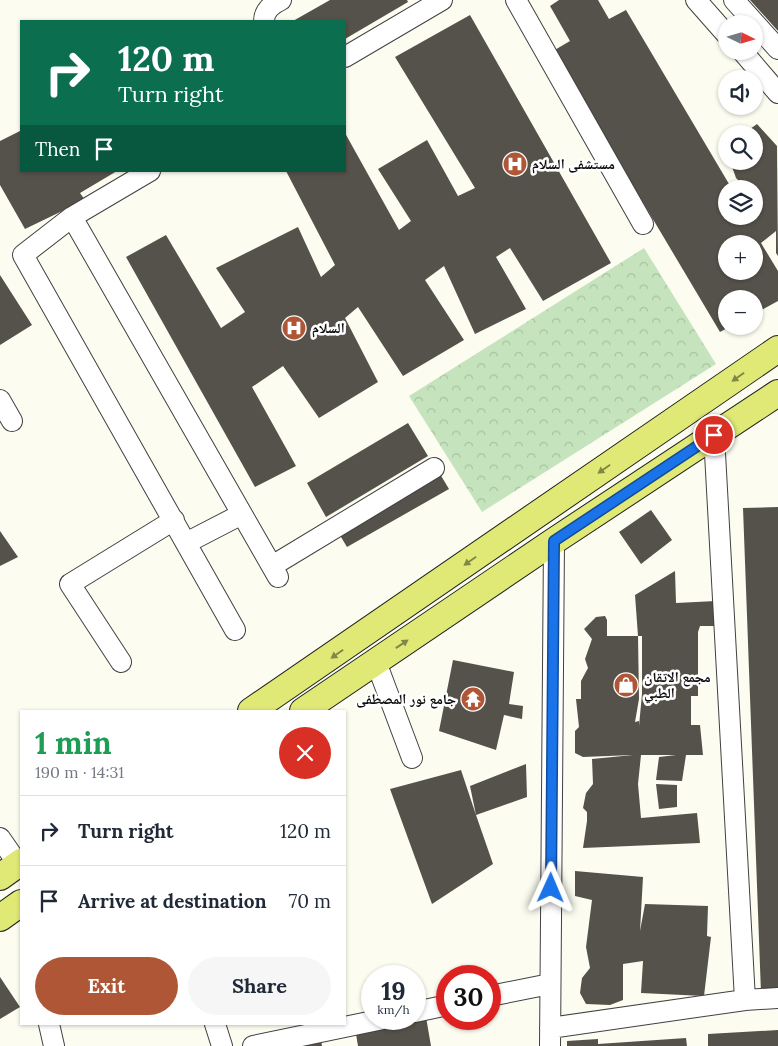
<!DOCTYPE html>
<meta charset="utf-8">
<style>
:root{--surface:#fff;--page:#f6f6f7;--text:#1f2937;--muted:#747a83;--line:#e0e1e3;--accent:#ae5636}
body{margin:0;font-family:Lora,"Noto Naskh Arabic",serif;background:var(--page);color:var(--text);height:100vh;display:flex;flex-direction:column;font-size:19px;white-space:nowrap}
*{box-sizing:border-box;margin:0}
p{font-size:16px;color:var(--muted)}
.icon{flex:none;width:28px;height:28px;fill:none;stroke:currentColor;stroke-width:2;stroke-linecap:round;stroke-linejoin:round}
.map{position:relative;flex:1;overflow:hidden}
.drawer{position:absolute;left:20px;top:710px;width:326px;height:315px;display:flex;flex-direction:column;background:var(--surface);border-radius:0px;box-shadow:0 1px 4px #0004}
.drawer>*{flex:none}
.banner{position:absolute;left:20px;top:20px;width:326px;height:152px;border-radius:0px;box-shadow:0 1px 4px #0004;background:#0b6e4f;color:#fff;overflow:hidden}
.needle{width:32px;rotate:95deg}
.buttons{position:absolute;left:718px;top:15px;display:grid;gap:10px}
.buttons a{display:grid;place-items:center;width:45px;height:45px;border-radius:50%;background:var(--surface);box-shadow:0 1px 4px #0004;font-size:25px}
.speed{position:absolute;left:361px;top:965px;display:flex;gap:10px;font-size:25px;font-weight:700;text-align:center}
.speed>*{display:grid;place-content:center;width:65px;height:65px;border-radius:50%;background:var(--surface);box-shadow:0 1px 4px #0004;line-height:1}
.speed small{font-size:12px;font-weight:400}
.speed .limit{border:8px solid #d22;background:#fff;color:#111}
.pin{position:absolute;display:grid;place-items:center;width:42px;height:42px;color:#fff;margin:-21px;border:2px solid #fff;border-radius:50%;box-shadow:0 1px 5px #0007}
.me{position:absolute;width:55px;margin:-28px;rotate:1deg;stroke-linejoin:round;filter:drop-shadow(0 0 4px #0008)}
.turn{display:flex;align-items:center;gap:18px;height:105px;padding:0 15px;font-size:22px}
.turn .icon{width:65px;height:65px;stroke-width:2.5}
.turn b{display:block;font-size:35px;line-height:42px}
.then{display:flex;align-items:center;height:48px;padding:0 15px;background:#0003;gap:10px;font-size:19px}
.round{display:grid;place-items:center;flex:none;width:52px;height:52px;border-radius:26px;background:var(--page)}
.overview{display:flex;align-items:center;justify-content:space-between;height:85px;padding:0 15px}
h1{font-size:30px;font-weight:700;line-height:38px;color:#1e9e55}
.action{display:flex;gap:10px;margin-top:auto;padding:10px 15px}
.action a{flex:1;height:58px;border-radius:30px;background:var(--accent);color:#fff;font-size:20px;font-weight:700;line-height:58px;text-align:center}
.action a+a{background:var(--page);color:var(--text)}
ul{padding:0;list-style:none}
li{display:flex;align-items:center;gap:15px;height:70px;padding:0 15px;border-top:1px solid var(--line)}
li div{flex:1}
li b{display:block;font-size:19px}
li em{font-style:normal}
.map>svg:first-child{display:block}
.park{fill:url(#park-crowns)}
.building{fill:#55524b;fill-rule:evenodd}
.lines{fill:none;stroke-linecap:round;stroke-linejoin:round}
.minor-casing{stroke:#414141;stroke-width:22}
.major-casing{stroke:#1f1f1f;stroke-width:28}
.minor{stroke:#fff;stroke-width:20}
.major{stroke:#e0e975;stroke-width:26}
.oneway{fill:#828647}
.route-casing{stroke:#114b97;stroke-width:12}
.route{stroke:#1a73e8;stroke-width:9}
.labels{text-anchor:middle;stroke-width:5;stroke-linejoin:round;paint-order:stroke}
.poi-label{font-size:14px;font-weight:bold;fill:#0e0e0e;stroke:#fff;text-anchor:start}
</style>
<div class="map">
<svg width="778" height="1046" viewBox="0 0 778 1046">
<defs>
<pattern id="park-crowns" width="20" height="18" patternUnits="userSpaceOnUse" patternTransform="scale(1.25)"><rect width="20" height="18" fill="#c5e4bd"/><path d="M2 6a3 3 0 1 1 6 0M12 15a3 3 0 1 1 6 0" fill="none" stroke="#a8c2a1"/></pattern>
</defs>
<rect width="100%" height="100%" fill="#fcfdf0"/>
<path class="park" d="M 644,248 L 716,364 L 482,512 L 409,396 Z"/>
<path class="building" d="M 330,0 L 407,0 L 408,2 L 345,39 L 345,21 L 293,21 Z
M 559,0 L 598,0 L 609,19 L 626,10 L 732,189 L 726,189 L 726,216 L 754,216 L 754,198 L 756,197 L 754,195 L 754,189 L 747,189 L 736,178 L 730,161 L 754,161 L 754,134 L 743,134 L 757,124 L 777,146 L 778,256 L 776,253 L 776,231 L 761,243 L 778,271 L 778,301 L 754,314 L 754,299 L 726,299 L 726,326 L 731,326 L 720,332 L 553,51 L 570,41 L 550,6 ZM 726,244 L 754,244 L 754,271 L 726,271 Z
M 750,0 L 778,0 L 778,31 Z
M 470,15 L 611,263 L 543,301 L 510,248 L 496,257 L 526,309 L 475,334 L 444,266 L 425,280 L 464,340 L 403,376 L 358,307 L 345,318 L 378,382 L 319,418 L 283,366 L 252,387 L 296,466 L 255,487 L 126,257 L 166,235 L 221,328 L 245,312 L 216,268 L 298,227 L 321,277 L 335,265 L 286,171 L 345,171 L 345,133 L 399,230 L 411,221 L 378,169 L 427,140 L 458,196 L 475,188 L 395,57 Z
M 20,131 L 21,171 L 117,171 L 80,193 L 85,200 L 25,229 L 0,185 L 0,141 Z
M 0,275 L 32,325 L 0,345 Z
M 408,423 L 428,456 L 326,517 L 307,483 Z
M 440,474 L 449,489 L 347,547 L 338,532 Z
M 778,507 L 778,993 L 761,993 L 743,508 Z
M 651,510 L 672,540 L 641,564 L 619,532 Z
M 0,531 L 18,557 L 0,566 Z
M 675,571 L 676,603 L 716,601 L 715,626 L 700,626 L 698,632 L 698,696 L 691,696 L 691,725 L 700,725 L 703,755 L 686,755 L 682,781 L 656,780 L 659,757 L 676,755 L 641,755 L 638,784 L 641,818 L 697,813 L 700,843 L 583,848 L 587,821 L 587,812 L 583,808 L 586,793 L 593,784 L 592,759 L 633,755 L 583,757 L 575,753 L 575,731 L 579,727 L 576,699 L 581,699 L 581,681 L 588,668 L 585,659 L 592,639 L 584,629 L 596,617 L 605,616 L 607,620 L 607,636 L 638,636 L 639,699 L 635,722 L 639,721 L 639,726 L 642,694 L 642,636 L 638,636 L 635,595 Z
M 453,660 L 514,672 L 509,704 L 523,706 L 522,719 L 504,715 L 496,750 L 439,731 Z
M 526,764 L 527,797 L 476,815 L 493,864 L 432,904 L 390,789 L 461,770 L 476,815 L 470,786 Z
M 656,784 L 677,785 L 677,807 L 659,809 Z
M 575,871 L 643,877 L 640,931 L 645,904 L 708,906 L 707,936 L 711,937 L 704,996 L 641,993 L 643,961 L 623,964 L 623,1000 L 610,1005 L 586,1004 L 580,993 L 582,978 L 590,968 L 586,947 L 592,900 L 575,896 Z
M 0,977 L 20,1007 L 0,1019 Z
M 426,1017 L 431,1046 L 358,1046 L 356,1034 L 390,1028 Z
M 778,1030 L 778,1046 L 708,1046 L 708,1034 Z
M 686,1038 L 687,1046 L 567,1046 L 567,1041 L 598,1039 L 598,1044 Z
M 321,1040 L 322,1046 L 292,1046 Z"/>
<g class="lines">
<defs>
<path id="minor" d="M 516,0 L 643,224
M 696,0 L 726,34
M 734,0 L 778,49
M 264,21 C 264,11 272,4 281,0
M 742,51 L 778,93
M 345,57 L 442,0
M 150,171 L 72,217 L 278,577
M 72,217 L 23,255 L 235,630
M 0,400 L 12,421
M 714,435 L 745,1000
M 186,543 L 242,514
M 272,566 L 434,468
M 121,662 L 70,584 L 174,520
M 376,662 L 412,758
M 0,838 L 18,864
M 490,996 L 550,984
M 415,1012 L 448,1005
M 49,1024 L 54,1046
M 215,1024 L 222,1046
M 550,1028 L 745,1000 L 778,998
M 253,1046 L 383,1019
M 550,1046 L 554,541"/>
<path id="major" d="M 251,711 L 778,349
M 303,711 L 554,541 L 778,393
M 0,877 L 21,862
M 0,918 L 21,903"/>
</defs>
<use href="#minor" class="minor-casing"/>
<use href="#major" class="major-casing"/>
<use href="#minor" class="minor"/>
<use href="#major" class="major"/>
</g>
<defs><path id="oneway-solid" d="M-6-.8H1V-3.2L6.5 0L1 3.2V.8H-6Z" transform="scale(1.25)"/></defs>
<g class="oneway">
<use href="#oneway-solid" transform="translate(738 377) rotate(145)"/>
<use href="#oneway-solid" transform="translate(604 469) rotate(145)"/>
<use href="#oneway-solid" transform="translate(470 561) rotate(145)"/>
<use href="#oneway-solid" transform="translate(402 644) rotate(-34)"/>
<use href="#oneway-solid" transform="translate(337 654) rotate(145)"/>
</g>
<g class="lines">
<defs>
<path id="route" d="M 551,888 L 554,541 L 714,435"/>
</defs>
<use href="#route" class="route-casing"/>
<use href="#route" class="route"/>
</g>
<defs>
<symbol id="hospital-disc" viewBox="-11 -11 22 22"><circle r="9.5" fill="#ae5636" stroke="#fff"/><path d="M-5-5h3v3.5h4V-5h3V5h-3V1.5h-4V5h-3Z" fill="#fff"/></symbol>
<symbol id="shop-disc" viewBox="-11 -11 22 22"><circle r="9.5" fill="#ae5636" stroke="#fff"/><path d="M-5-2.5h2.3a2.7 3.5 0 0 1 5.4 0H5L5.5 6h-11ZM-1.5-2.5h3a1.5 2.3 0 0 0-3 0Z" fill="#fff"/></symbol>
<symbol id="temple-disc" viewBox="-11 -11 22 22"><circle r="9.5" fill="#ae5636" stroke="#fff"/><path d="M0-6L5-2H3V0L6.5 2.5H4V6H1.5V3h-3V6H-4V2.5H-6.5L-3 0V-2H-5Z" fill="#fff"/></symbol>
</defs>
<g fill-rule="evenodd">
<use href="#hospital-disc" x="501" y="150" width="28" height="28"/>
<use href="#hospital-disc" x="280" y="314" width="28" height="28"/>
<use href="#shop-disc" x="612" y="671" width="28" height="28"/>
<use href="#temple-disc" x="459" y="685" width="28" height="28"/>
</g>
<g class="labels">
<g class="poi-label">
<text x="532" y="169">مستشفى السلام</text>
<text x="312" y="333">السلام</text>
<text x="644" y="682">مجمع الاتقان<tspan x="644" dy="16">الطبي</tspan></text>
<text x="456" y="704" text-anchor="end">جامع نور المصطفى</text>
</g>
</g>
</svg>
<div class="buttons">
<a><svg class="needle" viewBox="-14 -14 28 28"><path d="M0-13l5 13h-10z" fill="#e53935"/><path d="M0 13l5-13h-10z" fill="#747a83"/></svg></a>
<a><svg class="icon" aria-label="sound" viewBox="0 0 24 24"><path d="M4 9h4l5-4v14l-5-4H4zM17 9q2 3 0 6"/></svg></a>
<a><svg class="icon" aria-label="search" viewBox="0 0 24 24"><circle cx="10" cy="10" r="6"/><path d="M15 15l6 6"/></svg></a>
<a><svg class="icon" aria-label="layers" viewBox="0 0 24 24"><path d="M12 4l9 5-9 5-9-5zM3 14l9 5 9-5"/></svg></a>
<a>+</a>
<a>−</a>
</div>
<div class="speed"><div>19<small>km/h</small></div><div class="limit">30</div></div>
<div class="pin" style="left:714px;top:435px;background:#d93025"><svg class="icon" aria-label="arrive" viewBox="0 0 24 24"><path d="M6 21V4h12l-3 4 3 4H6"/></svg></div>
<svg class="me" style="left:551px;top:888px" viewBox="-20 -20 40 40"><path d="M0-17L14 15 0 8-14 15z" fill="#1a73e8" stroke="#fff" stroke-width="4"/></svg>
<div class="banner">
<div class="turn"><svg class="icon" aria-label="right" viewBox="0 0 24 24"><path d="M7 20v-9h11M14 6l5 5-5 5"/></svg><div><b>120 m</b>Turn right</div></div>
<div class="then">Then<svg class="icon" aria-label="arrive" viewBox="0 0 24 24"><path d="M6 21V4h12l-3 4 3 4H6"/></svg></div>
</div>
<section class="drawer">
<div class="overview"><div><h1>1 min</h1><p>190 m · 14:31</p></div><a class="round" style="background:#d93025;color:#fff"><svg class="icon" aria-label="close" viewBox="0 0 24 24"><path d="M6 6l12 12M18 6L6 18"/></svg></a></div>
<ul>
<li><svg class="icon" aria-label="right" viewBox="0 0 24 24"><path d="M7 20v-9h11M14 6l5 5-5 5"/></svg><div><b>Turn right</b></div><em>120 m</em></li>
<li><svg class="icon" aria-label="arrive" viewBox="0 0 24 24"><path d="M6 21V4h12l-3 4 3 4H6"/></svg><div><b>Arrive at destination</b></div><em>70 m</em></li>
</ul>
<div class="action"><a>Exit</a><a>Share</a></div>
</section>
</div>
